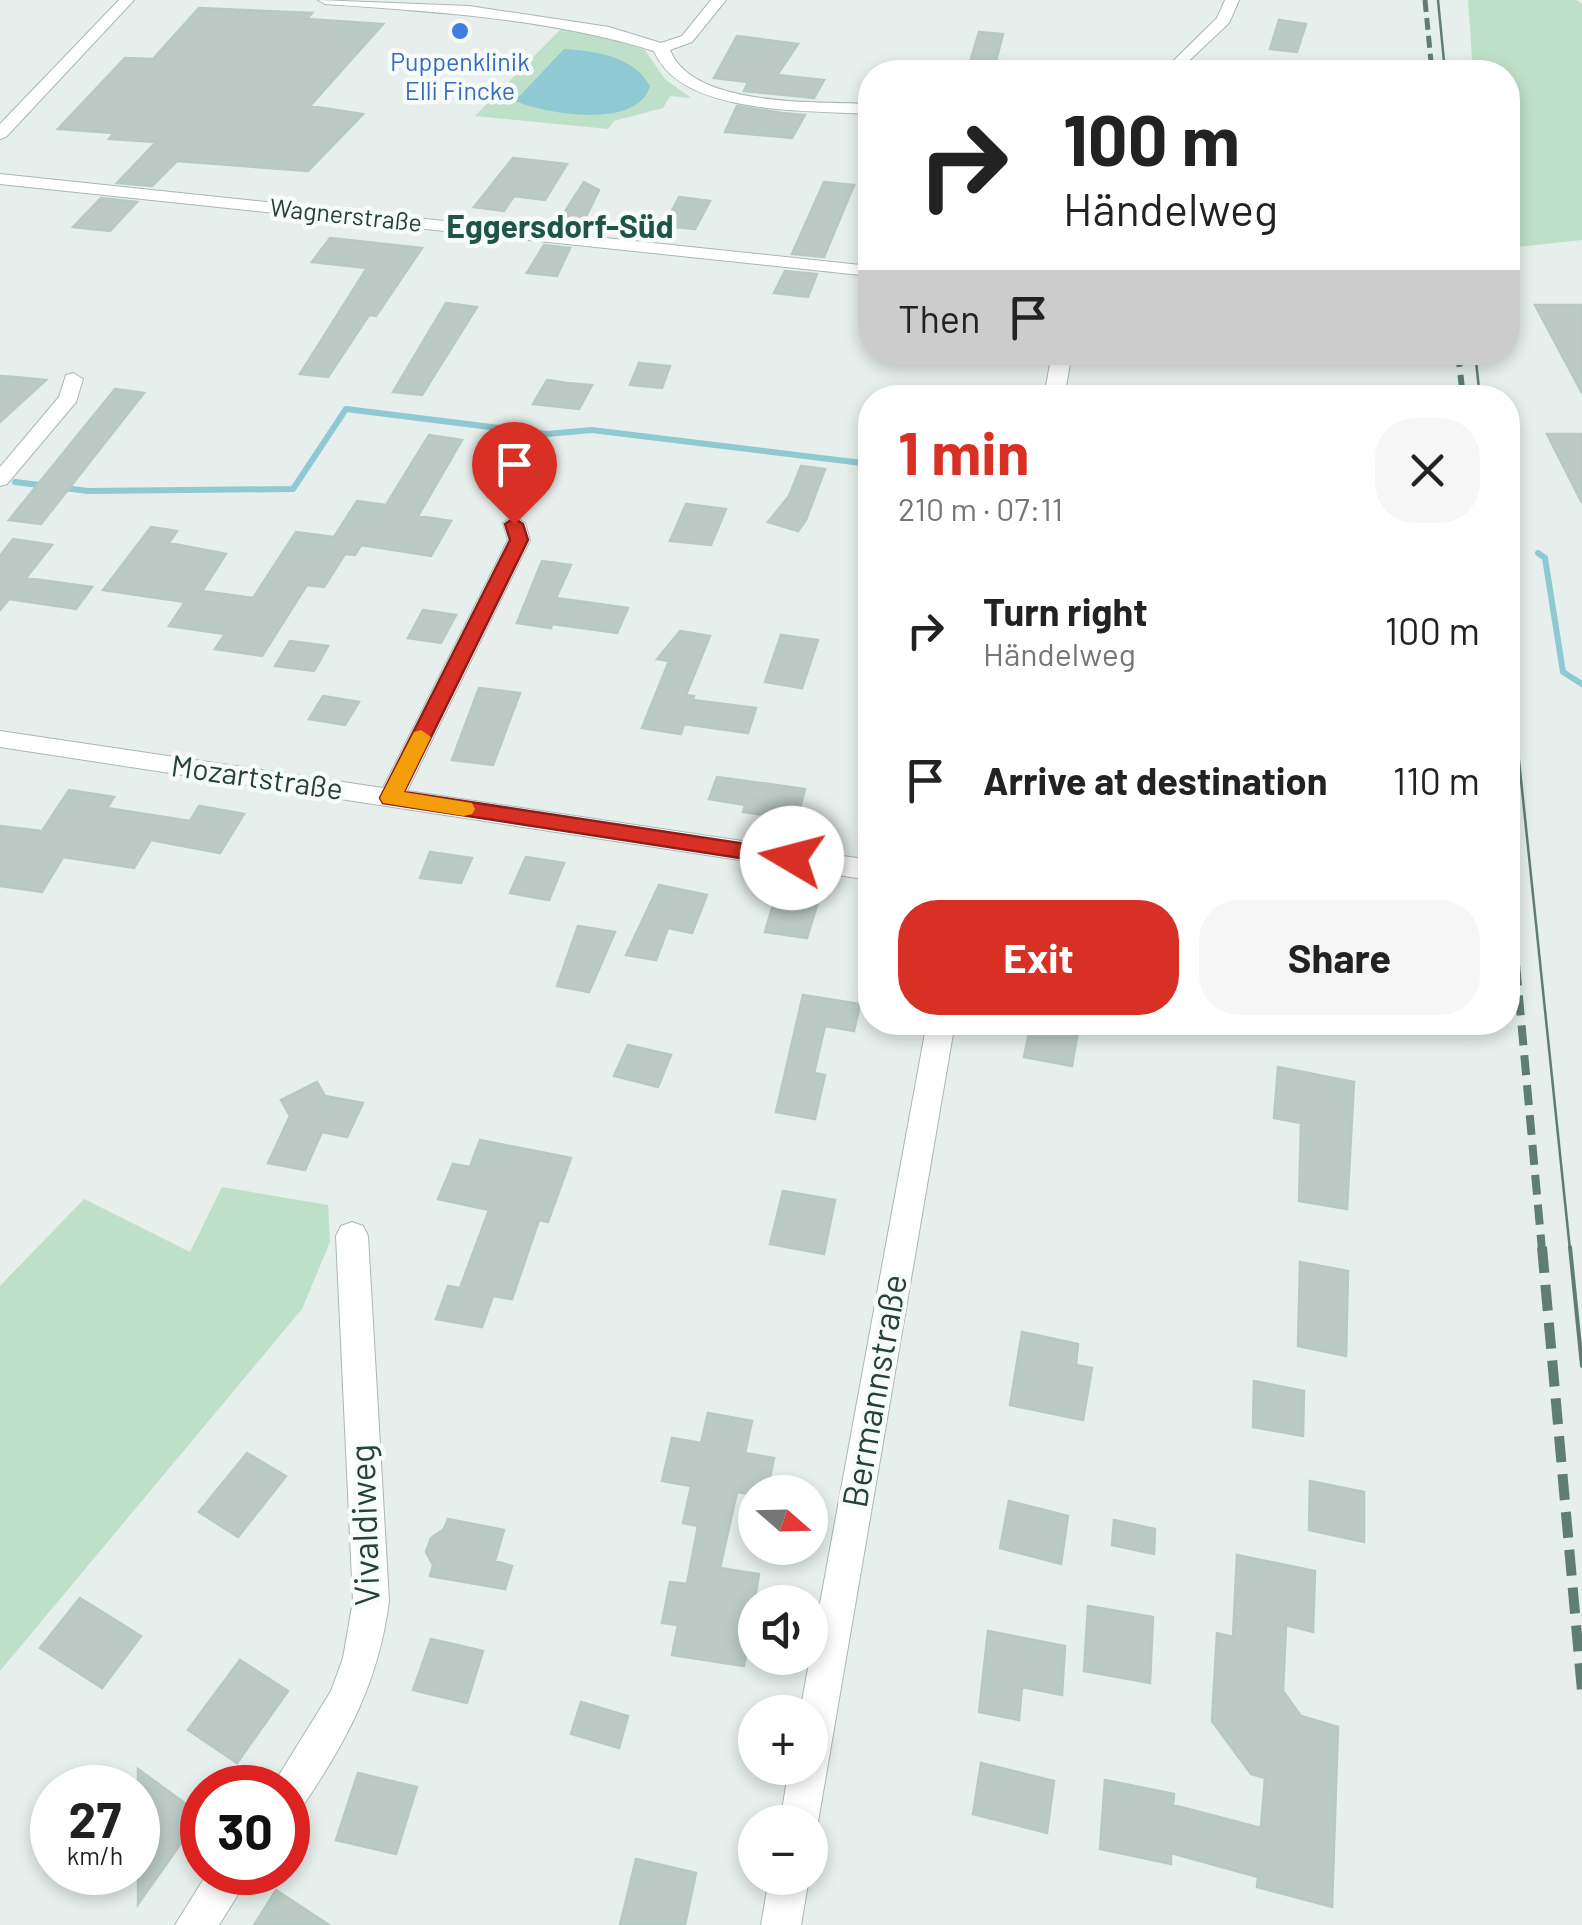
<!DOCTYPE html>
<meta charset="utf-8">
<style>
:root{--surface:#fff;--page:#f6f6f6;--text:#222;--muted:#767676;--accent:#d93025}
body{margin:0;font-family:Barlow,sans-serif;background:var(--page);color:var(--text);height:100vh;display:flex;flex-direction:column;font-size:38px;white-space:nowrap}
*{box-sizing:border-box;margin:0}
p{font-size:32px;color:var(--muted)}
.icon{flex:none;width:55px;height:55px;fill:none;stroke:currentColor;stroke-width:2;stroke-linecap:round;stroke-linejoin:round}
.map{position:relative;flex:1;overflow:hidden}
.sheet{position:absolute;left:858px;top:385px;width:662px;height:650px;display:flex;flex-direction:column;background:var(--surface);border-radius:40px;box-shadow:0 5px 15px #0003}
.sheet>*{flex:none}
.top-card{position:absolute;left:858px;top:60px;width:662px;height:305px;border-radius:40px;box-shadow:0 5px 15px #0003;background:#fff;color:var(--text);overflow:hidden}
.needle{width:65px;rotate:110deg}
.controls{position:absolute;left:738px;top:1475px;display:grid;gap:20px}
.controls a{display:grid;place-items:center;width:90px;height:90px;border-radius:50%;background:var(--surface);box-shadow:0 5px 15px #0003;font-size:50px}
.speed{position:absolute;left:30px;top:1765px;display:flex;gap:20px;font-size:50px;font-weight:700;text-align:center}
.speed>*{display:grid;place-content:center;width:130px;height:130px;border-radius:50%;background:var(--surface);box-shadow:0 5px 15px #0003;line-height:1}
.speed small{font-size:25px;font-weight:400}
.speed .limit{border:15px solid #d22;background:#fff;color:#111}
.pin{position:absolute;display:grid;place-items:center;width:85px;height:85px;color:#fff;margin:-102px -42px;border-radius:50% 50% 50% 0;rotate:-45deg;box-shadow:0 0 10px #0007}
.pin .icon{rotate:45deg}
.me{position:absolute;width:110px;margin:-55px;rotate:278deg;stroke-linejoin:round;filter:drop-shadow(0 0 8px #0008)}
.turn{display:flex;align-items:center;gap:35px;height:210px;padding:0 40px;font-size:45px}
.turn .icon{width:130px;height:130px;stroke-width:2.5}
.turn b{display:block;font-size:70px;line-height:85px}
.then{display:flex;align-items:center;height:95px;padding:0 40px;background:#0003;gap:20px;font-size:38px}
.round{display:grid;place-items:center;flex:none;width:105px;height:105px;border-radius:40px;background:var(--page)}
.headline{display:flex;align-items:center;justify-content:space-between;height:170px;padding:0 40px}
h1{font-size:60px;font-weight:700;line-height:75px;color:var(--accent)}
.primary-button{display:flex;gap:20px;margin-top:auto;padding:20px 40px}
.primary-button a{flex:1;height:115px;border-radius:40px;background:var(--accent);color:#fff;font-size:40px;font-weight:700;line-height:115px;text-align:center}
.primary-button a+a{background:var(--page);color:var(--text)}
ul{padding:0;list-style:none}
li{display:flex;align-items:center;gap:30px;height:150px;padding:0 40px}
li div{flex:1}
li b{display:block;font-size:38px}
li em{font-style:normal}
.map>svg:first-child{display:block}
.green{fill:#bfe0c8}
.water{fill:#8ec9d4}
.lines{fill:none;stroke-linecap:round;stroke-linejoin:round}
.stream{stroke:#8ec9d4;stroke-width:6}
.building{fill:#bbcac4;stroke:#b8c9c2;stroke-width:2.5}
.minor-casing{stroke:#a8b8b2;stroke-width:2}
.minor{fill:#fff;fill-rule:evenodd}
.tram-far1{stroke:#5f7d75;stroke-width:2.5}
.tram{stroke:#5f7d75;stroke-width:4}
.rail-far3{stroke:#5f7d75;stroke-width:5;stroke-dasharray:12 6;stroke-linecap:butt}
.rail-far2{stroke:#5f7d75;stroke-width:6;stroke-dasharray:15 8;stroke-linecap:butt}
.rail-far1{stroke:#5f7d75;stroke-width:8;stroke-dasharray:20 10;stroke-linecap:butt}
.rail{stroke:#5f7d75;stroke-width:10;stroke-dasharray:26 12;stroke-linecap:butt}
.route{fill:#d93025;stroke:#8d1f18;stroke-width:2.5}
.slow{fill:#f59e0b}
.shop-dot{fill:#3f7fe0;stroke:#f7fbf9;stroke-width:4}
.labels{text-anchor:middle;stroke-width:9;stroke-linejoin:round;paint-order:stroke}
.far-shop-label{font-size:25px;fill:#366cbe;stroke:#f7fbf9}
.far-street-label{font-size:25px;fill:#24423a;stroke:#f7fbf9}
.street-label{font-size:30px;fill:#24423a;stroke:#f7fbf9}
.far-district-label{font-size:32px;font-weight:bold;fill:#1f5548;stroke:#f7fbf9}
.near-street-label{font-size:35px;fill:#24423a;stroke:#f7fbf9}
</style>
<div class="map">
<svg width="1582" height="1925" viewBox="0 0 1582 1925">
<rect width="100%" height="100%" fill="#e6efeb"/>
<path class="green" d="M 1468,0 L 1576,0 L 1582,4 L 1582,240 L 1508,248 L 1508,72 L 1473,72 Z
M 561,29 L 605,36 L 645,50 L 665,79 L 691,98 L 670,96 L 663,108 L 614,121 L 608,129 L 475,116 Z
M 222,1187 L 328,1205 L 330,1242 L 302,1309 L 0,1671 L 0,1286 L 84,1199 L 190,1252 Z"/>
<path class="water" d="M 564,49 C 596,51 633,56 650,86 C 638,130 546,114 515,101 Z"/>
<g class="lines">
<path class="stream" d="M 15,482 L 88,491 L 293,489 L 346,409 L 547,434 L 592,430 L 870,464
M 1538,553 L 1545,558 L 1563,672 L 1582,684"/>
</g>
<path class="building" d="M 199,8 L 312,13 L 307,19 L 383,24 L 310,106 L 363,114 L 308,171 L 177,161 L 152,186 L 117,183 L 156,142 L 109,139 L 114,133 L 58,129 L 125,58 L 153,59 Z
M 1279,20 L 1306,24 L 1297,52 L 1270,49 Z
M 979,32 L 1003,34 L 995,65 L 970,62 Z
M 737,36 L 798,44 L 777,75 L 824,80 L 814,98 L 744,91 L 748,82 L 714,78 Z
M 737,106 L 782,113 L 805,115 L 792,138 L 725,132 Z
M 513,158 L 567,164 L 545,200 L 514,196 L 504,211 L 474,207 Z
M 584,182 L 599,190 L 579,231 L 554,229 Z
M 824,182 L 854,185 L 824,257 L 792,254 Z
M 679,197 L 710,201 L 695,229 L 664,226 Z
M 101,198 L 137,202 L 110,231 L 73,227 Z
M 330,238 L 422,248 L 376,316 L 369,315 L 328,377 L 300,374 L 367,268 L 312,262 Z
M 544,245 L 570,248 L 557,276 L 527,273 Z
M 785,271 L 817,274 L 808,297 L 774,293 Z
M 446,303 L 477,307 L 422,395 L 393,392 Z
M 1535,305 L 1582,305 L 1582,393 Z
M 639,363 L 670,366 L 662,388 L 630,385 Z
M 0,376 L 15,377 L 46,380 L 0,422 Z
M 547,380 L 567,383 L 592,385 L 579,409 L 533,404 Z
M 115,389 L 144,393 L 41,524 L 9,520 Z
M 1547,434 L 1582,434 L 1582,503 Z
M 429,435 L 462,440 L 418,516 L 451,521 L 431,556 L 361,545 L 355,555 L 345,554 L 324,587 L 307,585 L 262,656 L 215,649 L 225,634 L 169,626 L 185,602 L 103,590 L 151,527 L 177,531 L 169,543 L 226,554 L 202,591 L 253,598 L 296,532 L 334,537 L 357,501 L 386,505 Z
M 801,466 L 825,469 L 806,520 L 798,531 L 768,522 L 789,496 Z
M 504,469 L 541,474 L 526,502 L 488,497 Z
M 686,504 L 726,509 L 711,545 L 670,541 Z
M 13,539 L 52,545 L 26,578 L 92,587 L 76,609 L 9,599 L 0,610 L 0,556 Z
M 542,561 L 571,565 L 556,598 L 628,608 L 617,633 L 552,624 L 551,628 L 517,623 Z
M 423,610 L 456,615 L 441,643 L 408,638 Z
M 680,631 L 710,636 L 686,695 L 694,696 L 693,700 L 756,708 L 748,733 L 684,724 L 681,734 L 642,728 L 669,661 L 657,659 Z
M 781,635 L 818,640 L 802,688 L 765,682 Z
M 290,641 L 328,646 L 314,671 L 275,666 Z
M 479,688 L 520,693 L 493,765 L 452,760 Z
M 323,696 L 359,702 L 345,725 L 309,719 Z
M 717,777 L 805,789 L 797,820 L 743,812 L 745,805 L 709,799 Z
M 69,790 L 114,797 L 107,808 L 190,821 L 199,806 L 244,814 L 220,853 L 151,840 L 134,868 L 63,857 L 42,892 L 0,886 L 0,826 L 42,831 Z
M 430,852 L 472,858 L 461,883 L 420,878 Z
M 526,857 L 564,863 L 549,900 L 510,893 Z
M 659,885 L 707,895 L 692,933 L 668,928 L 656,960 L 626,955 Z
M 775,898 L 817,905 L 807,938 L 765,932 Z
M 578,926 L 615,932 L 589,992 L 557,986 Z
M 803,995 L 860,1004 L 854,1031 L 825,1026 L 814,1073 L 825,1075 L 815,1119 L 776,1112 Z
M 1031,1022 L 1079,1025 L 1072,1066 L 1024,1057 Z
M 628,1045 L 671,1055 L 658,1087 L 614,1076 Z
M 1278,1067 L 1354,1082 L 1347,1209 L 1299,1201 L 1301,1123 L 1274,1118 Z
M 317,1082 L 325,1096 L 363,1103 L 347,1137 L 322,1132 L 305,1170 L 268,1163 L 290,1116 L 281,1100 Z
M 480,1140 L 571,1158 L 548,1222 L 539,1220 L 512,1299 L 493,1296 L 482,1327 L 436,1319 L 448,1286 L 460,1288 L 489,1210 L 438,1199 L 453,1164 L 470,1167 Z
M 783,1191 L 835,1200 L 824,1254 L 770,1244 Z
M 1300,1262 L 1348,1271 L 1346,1356 L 1298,1346 Z
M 1022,1332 L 1078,1344 L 1076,1365 L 1092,1368 L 1083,1420 L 1010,1405 Z
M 1254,1381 L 1304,1391 L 1303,1436 L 1253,1427 Z
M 708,1413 L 752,1421 L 745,1453 L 774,1458 L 767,1492 L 755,1495 L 737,1492 L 720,1568 L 759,1574 L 744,1666 L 672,1655 L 678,1625 L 662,1623 L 670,1582 L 687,1584 L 698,1526 L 683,1523 L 691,1486 L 662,1481 L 672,1438 L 701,1443 Z
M 247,1453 L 286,1476 L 238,1537 L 199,1512 Z
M 1310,1481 L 1364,1492 L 1364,1542 L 1309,1530 Z
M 1009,1501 L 1068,1516 L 1061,1564 L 1000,1548 Z
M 448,1519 L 504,1530 L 495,1561 L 512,1566 L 505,1589 L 430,1576 L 433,1565 L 426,1552 L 431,1538 L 444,1529 Z
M 1114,1520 L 1155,1529 L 1154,1554 L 1112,1545 Z
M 1237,1555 L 1315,1571 L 1313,1632 L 1286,1625 L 1283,1691 L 1301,1716 L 1338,1727 L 1332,1907 L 1257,1887 L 1258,1877 L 1171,1853 L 1171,1864 L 1100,1849 L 1105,1780 L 1174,1794 L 1173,1805 L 1261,1828 L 1265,1778 L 1251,1774 L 1212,1721 L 1217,1633 L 1233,1637 Z
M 80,1598 L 141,1636 L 102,1688 L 40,1648 Z
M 1088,1606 L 1153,1617 L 1150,1683 L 1084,1671 Z
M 988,1631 L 1065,1646 L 1062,1695 L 1022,1687 L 1019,1720 L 979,1712 Z
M 431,1639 L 483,1651 L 467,1703 L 413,1690 Z
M 240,1660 L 288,1691 L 237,1763 L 188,1730 Z
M 581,1702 L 628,1716 L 619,1748 L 571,1734 Z
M 981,1763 L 1054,1781 L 1047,1833 L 973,1814 Z
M 138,1769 L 201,1815 L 138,1904 Z
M 358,1773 L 417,1787 L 396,1854 L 336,1840 Z
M 636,1859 L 696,1873 L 685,1925 L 620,1925 Z
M 276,1890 L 329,1925 L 254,1925 Z"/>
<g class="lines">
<defs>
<path id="minor" d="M 119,0 L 134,0 L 6,137 L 0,139 L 0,124 Z
M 318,0 L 469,6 L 609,27 L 661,43 L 682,36 L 711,0 L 726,0 L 692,42 L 670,50 C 693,108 816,101 870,104 L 870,114 C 810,110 680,116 654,51 C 547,18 436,12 325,4 Z
M 1225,0 L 1239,0 L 1229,23 L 1177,72 L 1162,72 L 1217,18 Z
M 0,174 L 870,266 L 870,276 L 0,184 Z
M 1052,352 L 1072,352 L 1064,398 L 1044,398 Z
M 73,373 L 83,379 L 76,402 L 7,484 L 0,486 L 0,467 L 59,397 L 66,375 Z
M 514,516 L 525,523 L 530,540 L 407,791 L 870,860 L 870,880 L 0,747 L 0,731 L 383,788 L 508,540 L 503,523 Z
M 927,1022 L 955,1022 L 818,1822 L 810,1837 L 810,1822 L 780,1822 L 789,1768 L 810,1768 L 810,1712 L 800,1712 Z
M 352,1222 L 363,1226 L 368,1236 L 389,1601 C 379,1681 347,1741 302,1807 L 288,1812 L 288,1788 L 271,1788 L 331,1691 L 343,1658 L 353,1601 L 336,1236 L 341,1226 Z
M 208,1872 L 252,1872 L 219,1925 L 175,1925 Z
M 769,1878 L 809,1878 L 801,1925 L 761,1925 Z"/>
</defs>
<use href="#minor" class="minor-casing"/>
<use href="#minor" class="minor"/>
<path class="tram-far1" d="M 1438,0 L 1445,72
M 1475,352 L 1480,398
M 1508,655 L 1570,1250"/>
<path class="tram" d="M 1570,1247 L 1582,1366"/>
<path class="rail-far3" d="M 1425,0 L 1432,72"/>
<path class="rail-far2" d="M 1458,352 L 1463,398"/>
<path class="rail-far1" d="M 1508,876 L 1542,1250"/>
<path class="rail" d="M 1542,1247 L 1582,1691"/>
</g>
<path class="route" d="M 514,518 L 523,524 L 528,540 L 404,792 L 792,851 L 803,858 L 800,864 L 792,866 L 383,803 L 380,798 L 510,540 L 505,524 Z"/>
<path class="slow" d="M 421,730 L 431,737 L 404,792 L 472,803 L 475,809 L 472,814 L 464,816 L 383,803 L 380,798 L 414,732 Z"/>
<circle class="shop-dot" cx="460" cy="31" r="10"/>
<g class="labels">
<g class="far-shop-label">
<text x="460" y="71">Puppenklinik<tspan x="460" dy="29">Elli Fincke</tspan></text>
</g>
<g class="far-street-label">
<text transform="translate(346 215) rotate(6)" y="9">Wagnerstraße</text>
</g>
<g class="street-label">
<text transform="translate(257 778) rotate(8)" y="10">Mozartstraße</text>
</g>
<g class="far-district-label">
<text x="560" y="238">Eggersdorf-Süd</text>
</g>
<g class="near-street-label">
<text transform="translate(875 1391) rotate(-80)" y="12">Bermannstraße</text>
<text transform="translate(365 1525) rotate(-92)" y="12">Vivaldiweg</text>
</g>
</g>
</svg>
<div class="controls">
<a><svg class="needle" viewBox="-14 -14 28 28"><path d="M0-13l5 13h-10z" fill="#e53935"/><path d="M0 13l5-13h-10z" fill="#767676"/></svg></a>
<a><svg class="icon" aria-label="sound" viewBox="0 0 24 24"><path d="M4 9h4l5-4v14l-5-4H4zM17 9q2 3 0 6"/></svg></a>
<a>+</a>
<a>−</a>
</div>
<div class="speed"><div>27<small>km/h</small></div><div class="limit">30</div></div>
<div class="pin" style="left:514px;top:524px;background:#d93025"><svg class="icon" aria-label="arrive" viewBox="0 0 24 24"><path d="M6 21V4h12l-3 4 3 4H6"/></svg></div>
<svg class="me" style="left:792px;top:858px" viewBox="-20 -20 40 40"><circle r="19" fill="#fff"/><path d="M0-13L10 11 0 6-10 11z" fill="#d93025"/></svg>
<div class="top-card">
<div class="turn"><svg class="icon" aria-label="right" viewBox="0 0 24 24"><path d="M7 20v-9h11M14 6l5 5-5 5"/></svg><div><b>100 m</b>Händelweg</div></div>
<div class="then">Then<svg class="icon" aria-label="arrive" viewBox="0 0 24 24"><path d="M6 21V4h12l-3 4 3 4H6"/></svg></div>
</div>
<section class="sheet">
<div class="headline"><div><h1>1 min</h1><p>210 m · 07:11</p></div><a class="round"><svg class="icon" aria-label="close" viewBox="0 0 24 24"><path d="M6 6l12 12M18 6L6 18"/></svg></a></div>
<ul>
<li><svg class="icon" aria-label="right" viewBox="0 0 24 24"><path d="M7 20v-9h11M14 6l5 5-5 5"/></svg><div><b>Turn right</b><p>Händelweg</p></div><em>100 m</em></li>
<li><svg class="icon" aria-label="arrive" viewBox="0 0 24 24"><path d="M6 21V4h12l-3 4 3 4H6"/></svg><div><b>Arrive at destination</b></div><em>110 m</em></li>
</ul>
<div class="primary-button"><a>Exit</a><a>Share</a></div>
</section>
</div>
